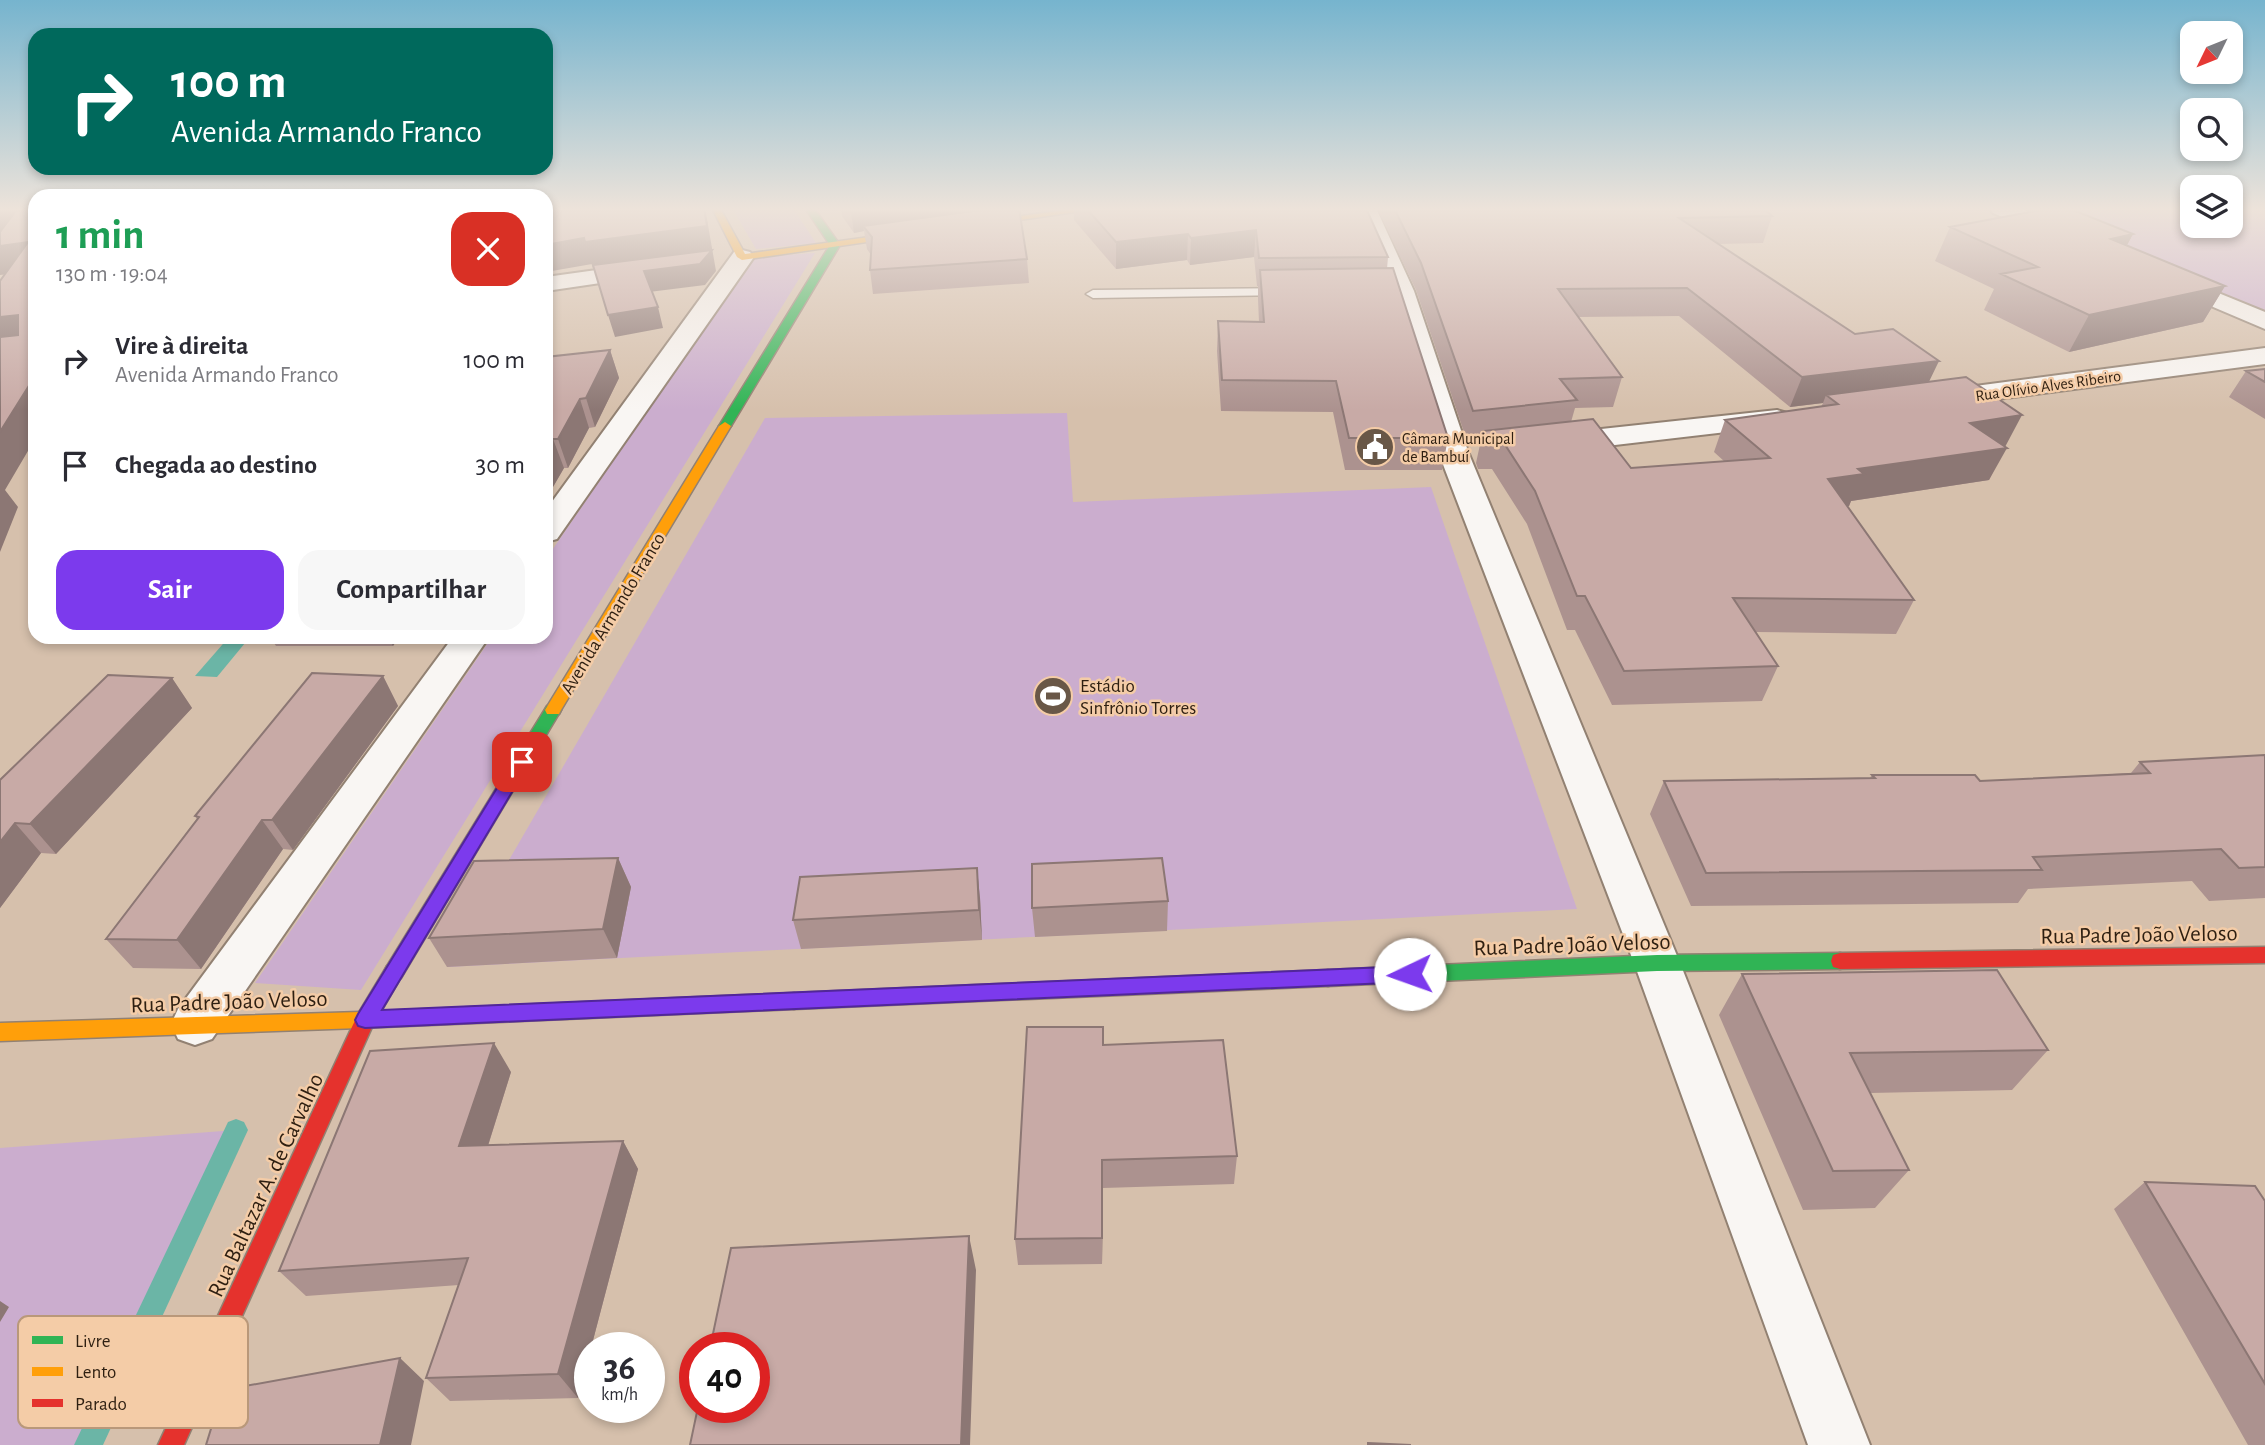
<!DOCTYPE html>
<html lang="pt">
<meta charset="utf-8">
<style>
:root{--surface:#fff;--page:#f7f7f7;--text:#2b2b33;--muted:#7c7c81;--accent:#7c3aed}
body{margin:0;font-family:"Alegreya Sans",sans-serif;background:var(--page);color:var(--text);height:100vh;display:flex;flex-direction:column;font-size:26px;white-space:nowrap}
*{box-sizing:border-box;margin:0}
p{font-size:23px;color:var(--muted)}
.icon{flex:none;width:38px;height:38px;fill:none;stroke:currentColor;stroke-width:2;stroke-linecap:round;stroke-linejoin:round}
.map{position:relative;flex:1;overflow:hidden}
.drawer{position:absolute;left:28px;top:189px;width:525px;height:455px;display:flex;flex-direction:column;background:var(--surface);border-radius:21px;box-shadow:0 4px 10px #0003}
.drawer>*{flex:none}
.guide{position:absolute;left:28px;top:28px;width:525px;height:147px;border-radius:21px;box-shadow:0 4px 10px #0003;background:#00695c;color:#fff;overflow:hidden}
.needle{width:46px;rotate:227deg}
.controls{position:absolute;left:2180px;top:21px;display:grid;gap:14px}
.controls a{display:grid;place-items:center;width:63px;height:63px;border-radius:14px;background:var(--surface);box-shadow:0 4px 10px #0003;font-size:35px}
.speed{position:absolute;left:574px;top:1332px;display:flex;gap:14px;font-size:35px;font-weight:700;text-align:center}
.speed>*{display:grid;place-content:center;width:91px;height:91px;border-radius:50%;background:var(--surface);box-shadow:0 4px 10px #0003;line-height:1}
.speed small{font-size:18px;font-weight:400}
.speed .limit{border:10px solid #d22;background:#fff;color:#111}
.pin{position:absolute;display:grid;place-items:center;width:60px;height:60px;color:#fff;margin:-30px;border-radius:14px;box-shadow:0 4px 10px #0006}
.me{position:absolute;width:77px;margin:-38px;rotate:267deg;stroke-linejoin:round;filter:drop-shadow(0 0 5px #0008)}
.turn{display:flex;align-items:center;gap:24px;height:147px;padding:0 28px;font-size:32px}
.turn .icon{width:91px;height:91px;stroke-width:2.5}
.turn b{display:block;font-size:49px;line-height:60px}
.round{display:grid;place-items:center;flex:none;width:74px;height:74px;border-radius:21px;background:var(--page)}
.headline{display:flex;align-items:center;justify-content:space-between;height:119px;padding:0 28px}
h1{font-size:42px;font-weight:700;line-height:52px;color:#1e9e55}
.primary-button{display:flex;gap:14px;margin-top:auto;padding:14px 28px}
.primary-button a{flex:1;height:80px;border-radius:21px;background:var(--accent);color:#fff;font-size:28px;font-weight:700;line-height:80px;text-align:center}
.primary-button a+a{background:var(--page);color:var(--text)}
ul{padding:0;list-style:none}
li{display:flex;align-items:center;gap:21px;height:105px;padding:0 28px}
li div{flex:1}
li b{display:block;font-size:26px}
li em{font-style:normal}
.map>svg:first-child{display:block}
.green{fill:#cbadce}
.water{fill:#6bb5a6}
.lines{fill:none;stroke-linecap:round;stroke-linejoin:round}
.stream{fill:#6bb5a6;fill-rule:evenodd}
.lane-casing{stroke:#928172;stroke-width:3}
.street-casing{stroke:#928172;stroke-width:4}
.fast-casing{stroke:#928172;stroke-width:3}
.slow-casing{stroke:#928172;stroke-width:3}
.jam-casing{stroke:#928172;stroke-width:3}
.lane{fill:#f9f6f3;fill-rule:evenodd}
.street{fill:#f9f6f3;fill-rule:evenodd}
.fast{fill:#30b455;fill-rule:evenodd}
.slow{fill:#ff9f0a;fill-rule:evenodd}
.jam{fill:#e5322d;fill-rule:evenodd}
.wall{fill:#ac928f;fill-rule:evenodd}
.shaded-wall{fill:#8c7774}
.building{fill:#c8aaa6;stroke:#8c7774;stroke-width:2}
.route{fill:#7c3aed;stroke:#51269a;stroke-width:2}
.labels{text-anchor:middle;stroke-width:5;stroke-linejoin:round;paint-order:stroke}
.far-street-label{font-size:16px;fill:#2e1f11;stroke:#f4cca7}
.far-poi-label{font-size:16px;fill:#2e1f11;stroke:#f4cca7;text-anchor:start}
.street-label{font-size:19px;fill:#2e1f11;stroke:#f4cca7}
.poi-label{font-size:19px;fill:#2e1f11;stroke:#f4cca7;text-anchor:start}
.near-street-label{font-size:23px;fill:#2e1f11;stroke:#f4cca7}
.key{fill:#f4cca7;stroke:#b9987a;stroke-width:2}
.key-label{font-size:19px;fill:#2e1f11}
</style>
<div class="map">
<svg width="2265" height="1445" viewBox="0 0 2265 1445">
<rect width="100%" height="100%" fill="#d6c0ac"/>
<path class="green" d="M 732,208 L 793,208 L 816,243 L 756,249 Z
M 2016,208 L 2193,208 L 2193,226 L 2231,226 L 2231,208 L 2265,208 L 2265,319 Z
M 815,253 L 361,990 L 255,983 L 492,637 L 546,637 L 546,559 L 753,257 Z
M 1067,413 L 1073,502 L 1431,487 L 1577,909 L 447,967 L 765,418 Z
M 236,1130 L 88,1445 L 0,1445 L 0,1148 Z"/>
<path class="water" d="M 229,637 L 250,637 L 217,677 L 195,676 Z"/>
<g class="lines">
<path class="stream" d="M 236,1119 L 244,1122 L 248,1130 L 103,1445 L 74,1445 L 228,1122 Z"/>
<defs>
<path id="lane" d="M 1287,288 L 1294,292 L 1292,295 L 1093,298 L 1086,294 L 1093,290 Z"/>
<path id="street" d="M 1354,208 L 1376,208 L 1414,291 L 1469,454 L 1680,963 L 1870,1445 L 1808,1445 L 1634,963 L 1439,454 L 1390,291 Z
M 1990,208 L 2020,208 L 2072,230 L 2075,235 L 2072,240 L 2056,240 L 1993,213 Z
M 742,250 L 750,252 L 754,257 L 557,539 L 546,542 L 546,510 L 734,252 Z
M 647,263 L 655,265 L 659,270 L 655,275 L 546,291 L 546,277 Z
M 2167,272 L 2265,312 L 2265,329 L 2159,284 L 2155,279 L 2159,274 Z
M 2265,348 L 2265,364 L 1937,407 L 1927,405 L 1923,399 L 1927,393 L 1937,391 Z
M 1777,410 L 1787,413 L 1791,419 L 1787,425 L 1555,452 L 1545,449 L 1540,443 L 1545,437 L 1555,434 Z
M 453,637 L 489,637 L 212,1039 L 195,1045 L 178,1039 L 171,1024 L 178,1009 Z"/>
<path id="fast" d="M 805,208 L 814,208 L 840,245 L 731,426 L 725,430 L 721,428 L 719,426 L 830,245 Z
M 553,705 L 561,710 L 401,978 L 394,980 L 387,978 L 384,972 L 387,966 L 547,706 Z
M 1840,953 L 1847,955 L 1849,961 L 1847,967 L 1840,969 L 1657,971 L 1328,986 L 1321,984 L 1318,978 L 1321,972 L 1328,970 L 1657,955 Z
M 794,993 L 801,995 L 804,1001 L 801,1007 L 794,1009 L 360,1028 L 353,1026 L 350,1020 L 353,1014 L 360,1012 Z"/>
<path id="slow" d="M 712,208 L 720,208 L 745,254 L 1079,208 L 1103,208 L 742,260 L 737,257 Z
M 725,422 L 731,426 L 561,710 L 559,714 L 547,714 L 545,710 L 719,426 Z
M 1328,970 L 1335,972 L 1338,978 L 1335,984 L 1328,986 L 794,1009 L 787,1007 L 784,1001 L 787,995 L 794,993 Z
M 360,1012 L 367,1014 L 370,1020 L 367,1026 L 360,1028 L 0,1041 L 0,1023 Z"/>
<path id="jam" d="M 2265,947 L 2265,963 L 1840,969 L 1833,967 L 1831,961 L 1833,955 L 1840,953 Z
M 394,964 L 401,966 L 404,972 L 373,1025 L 184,1445 L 158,1445 L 358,1014 L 387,966 Z"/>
</defs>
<use href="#lane" class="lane-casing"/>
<use href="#street" class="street-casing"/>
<use href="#fast" class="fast-casing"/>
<use href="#slow" class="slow-casing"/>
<use href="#jam" class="jam-casing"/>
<use href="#lane" class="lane"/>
<use href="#street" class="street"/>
<use href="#fast" class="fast"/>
<use href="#slow" class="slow"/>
<use href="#jam" class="jam"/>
</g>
<path class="wall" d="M 841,208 L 1019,208 L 1027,259 L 1029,283 L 873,294 L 870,270 L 871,255 L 867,249 L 864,231 L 854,233 L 842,216 Z
M 1074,208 L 1366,208 L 1388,257 L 1387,269 L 1448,438 L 1442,470 L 1345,470 L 1333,412 L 1221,411 L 1217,351 L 1218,321 L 1259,322 L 1258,299 L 1258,286 L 1257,286 L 1254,257 L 1190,265 L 1187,260 L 1116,269 L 1074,220 Z
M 1377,208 L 1763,208 L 1772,216 L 1763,243 L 1718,244 L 1929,382 L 2005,447 L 1989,480 L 1851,501 L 1849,506 L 1847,506 L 1914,600 L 1896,634 L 1756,632 L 1778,666 L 1762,701 L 1612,705 L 1575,630 L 1567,630 L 1527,524 L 1492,469 L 1478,469 L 1476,463 L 1481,440 L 1467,441 L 1416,290 ZM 1679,316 L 1790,407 L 1823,403 L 1821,407 L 1725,420 L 1714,452 L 1725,462 L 1631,468 L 1571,422 L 1575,408 L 1613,407 L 1622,377 L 1578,317 Z
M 1950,227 L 2133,234 L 2127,245 L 2225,286 L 2203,322 L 2069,352 L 1984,310 L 1994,289 L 1935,261 Z
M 610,350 L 619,378 L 595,427 L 589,428 L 568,468 L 564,468 L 546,499 L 546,357 Z
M 2265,369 L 2265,419 L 2229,397 L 2246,371 Z
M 270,637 L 399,637 L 393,646 L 276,646 Z
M 383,676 L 398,706 L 293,850 L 283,849 L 201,969 L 133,968 L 106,939 L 197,819 L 195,816 Z
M 172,678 L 192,708 L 56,854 L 41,853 L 0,908 L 0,780 Z
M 2265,755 L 2265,898 L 2209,901 L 2192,881 L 2028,889 L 2018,903 L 1691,906 L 1650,814 L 1664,781 L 1870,778 L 1872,775 L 1980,781 L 2131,773 L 2140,762 Z
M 618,858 L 631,887 L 617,958 L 447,967 L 429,938 Z
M 980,898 L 982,940 L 801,949 L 793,920 Z
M 1168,901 L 1167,931 L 1035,937 L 1032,908 Z
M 1742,974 L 2048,1050 L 2012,1090 L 1870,1093 L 1909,1170 L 1875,1208 L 1803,1210 L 1719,1015 Z
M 1103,1027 L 1103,1045 L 1237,1156 L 1234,1184 L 1103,1188 L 1102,1264 L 1018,1265 L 1015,1239 Z
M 511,1072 L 488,1146 L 623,1141 L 638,1169 L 591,1348 L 590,1348 L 578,1398 L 450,1401 L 426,1378 L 459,1285 L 306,1296 L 279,1271 Z
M 2145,1182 L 2265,1201 L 2265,1445 L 2248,1445 L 2114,1209 Z"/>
<path class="shaded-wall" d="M 0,208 L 23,208 L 0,240 Z
M 705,208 L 716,271 L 705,285 L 649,292 L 593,268 L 585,242 Z
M 883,208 L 1017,208 L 863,226 L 864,231 L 854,233 L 851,212 Z
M 1256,230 L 1254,257 L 1190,265 L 1191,238 Z
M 1188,234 L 1187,260 L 1116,269 L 1116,242 Z
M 2133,234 L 2114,269 L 2111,239 Z
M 584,238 L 592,264 L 546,272 L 546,245 Z
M 28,242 L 35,271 L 0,275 L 0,246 Z
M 2225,286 L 2203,322 L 2069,352 L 2089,315 Z
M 658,307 L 663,328 L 615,337 L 608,315 Z
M 18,315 L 35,341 L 0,348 L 0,317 Z
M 610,350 L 619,378 L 595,427 L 586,398 Z
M 1939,361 L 1925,390 L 1826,395 L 1823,403 L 1790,407 L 1802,377 Z
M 35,376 L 35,439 L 5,490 L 18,507 L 0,552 L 0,432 Z
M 580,399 L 589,428 L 568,468 L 558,439 Z
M 2022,415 L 2005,447 L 1970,423 Z
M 553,439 L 564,468 L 546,499 L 546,451 Z
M 2007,448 L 1989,480 L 1851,501 L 1849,506 L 1814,512 L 1828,479 L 1858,469 Z
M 388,637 L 399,637 L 393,646 Z
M 383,676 L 398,706 L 293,850 L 272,820 Z
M 172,678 L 192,708 L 56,854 L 30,824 Z
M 262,820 L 283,849 L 201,969 L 177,940 Z
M 15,823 L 41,853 L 0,908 L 0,842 Z
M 618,858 L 631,887 L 617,958 L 603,929 Z
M 977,868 L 980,898 L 982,940 L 979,910 Z
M 494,1043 L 511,1072 L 479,1174 L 459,1146 Z
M 623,1141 L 638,1169 L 591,1348 L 590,1348 L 578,1398 L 558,1374 Z
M 1102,1160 L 1103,1188 L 1102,1264 Z
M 969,1236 L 976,1270 L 970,1445 L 961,1445 Z
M 0,1301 L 9,1307 L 0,1322 Z
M 400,1358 L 424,1381 L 411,1445 L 380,1445 Z"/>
<path class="building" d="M 18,208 L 35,208 L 35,376 L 0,432 L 0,337 L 18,335 L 18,315 L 0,317 L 0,281 L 28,242 L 0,246 L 0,232 Z
M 546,208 L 704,208 L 707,226 L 585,242 L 584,238 L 546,245 Z
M 848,208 L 883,208 L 851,212 Z
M 995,208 L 1019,208 L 1027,259 L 870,270 L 872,237 L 863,226 Z
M 1086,208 L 1366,208 L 1388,257 L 1259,258 L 1256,230 L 1191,238 L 1188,234 L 1116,242 Z
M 1394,208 L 1763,208 L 1772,216 L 1679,218 L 1855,334 L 1893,329 L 1939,361 L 1802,377 L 1687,288 L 1558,289 L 1622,377 L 1560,379 L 1577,400 L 1473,411 L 1421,263 Z
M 2052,208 L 2068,208 L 2133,234 L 2111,239 L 2225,286 L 2089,315 L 2001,274 L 2038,267 L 1950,227 Z
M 712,250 L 700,264 L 644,271 L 658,307 L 608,315 L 593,265 Z
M 1393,268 L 1448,438 L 1349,438 L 1336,381 L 1222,380 L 1218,321 L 1264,322 L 1260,270 Z
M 610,350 L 586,398 L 580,399 L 558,439 L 553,439 L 546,451 L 546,357 Z
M 2265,369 L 2265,382 L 2246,371 Z
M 1966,377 L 2022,415 L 1970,423 L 2007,448 L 1858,469 L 1864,474 L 1828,479 L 1914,600 L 1733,598 L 1778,666 L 1624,671 L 1585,596 L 1577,596 L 1535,491 L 1500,437 L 1485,437 L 1483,431 L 1593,419 L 1631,468 L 1770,458 L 1725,420 L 1838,404 L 1826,395 Z
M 312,673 L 383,676 L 272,820 L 262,820 L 177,940 L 106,939 L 199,817 L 195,816 Z
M 108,675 L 172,678 L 30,824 L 15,823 L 0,842 L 0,780 Z
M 2265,755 L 2265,867 L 2239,868 L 2221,849 L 2033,857 L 2042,870 L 1706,873 L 1664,781 L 1875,778 L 1872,775 L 1975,775 L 1980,781 L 2150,773 L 2140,762 Z
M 618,858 L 603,929 L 429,938 L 474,861 Z
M 1162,858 L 1168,901 L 1032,908 L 1032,864 Z
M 977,868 L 979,910 L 793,920 L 800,877 Z
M 1997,970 L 2048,1050 L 1850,1053 L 1909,1170 L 1833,1171 L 1742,974 Z
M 1027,1027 L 1103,1027 L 1103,1045 L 1223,1040 L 1237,1156 L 1102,1160 L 1102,1238 L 1015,1239 Z
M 494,1043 L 459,1146 L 623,1141 L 558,1374 L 426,1378 L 468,1258 L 279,1271 L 370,1051 Z
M 2145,1182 L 2255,1186 L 2265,1201 L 2265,1384 Z
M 969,1236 L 961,1445 L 690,1445 L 698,1407 L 754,1407 L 754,1348 L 710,1348 L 731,1248 Z
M 400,1358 L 380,1445 L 206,1445 L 223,1390 Z
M 1368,1443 L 1411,1445 L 1368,1445 Z"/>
<linearGradient id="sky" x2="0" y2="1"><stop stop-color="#76b4ce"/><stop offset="0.51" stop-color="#ede3da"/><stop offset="1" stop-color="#ede3da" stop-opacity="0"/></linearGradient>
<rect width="2265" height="410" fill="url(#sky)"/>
<path class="route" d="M 522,756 L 530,762 L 382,1010 L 1410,966 L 1417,968 L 1420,974 L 1417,979 L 1410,982 L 365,1028 L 358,1026 L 355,1020 L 358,1014 L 516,757 Z"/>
<defs>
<symbol id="civic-disc" viewBox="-11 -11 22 22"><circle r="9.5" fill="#695747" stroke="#f4cca7"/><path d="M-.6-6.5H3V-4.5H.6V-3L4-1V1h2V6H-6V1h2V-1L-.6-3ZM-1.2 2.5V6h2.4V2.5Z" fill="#fff"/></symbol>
<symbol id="stadium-disc" viewBox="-11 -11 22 22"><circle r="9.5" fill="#695747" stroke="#f4cca7"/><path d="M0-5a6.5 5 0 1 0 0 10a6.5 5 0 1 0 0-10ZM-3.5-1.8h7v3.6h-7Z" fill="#fff"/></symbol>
</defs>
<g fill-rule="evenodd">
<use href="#civic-disc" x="1353" y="425" width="44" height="44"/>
<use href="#stadium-disc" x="1031" y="674" width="44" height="44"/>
</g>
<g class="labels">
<g class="far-street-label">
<text transform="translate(2048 385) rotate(-8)" y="6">Rua Olívio Alves Ribeiro</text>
</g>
<g class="far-poi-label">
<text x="1402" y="444">Câmara Municipal<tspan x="1402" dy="18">de Bambuí</tspan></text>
</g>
<g class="street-label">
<text transform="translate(612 613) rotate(-59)" y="7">Avenida Armando Franco</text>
</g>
<g class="poi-label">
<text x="1080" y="692">Estádio<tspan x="1080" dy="22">Sinfrônio Torres</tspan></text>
</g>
<g class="near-street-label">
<text transform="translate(2139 934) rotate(-1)" y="8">Rua Padre João Veloso</text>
<text transform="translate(1572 944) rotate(-2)" y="8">Rua Padre João Veloso</text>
<text transform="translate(229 1001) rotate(-2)" y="8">Rua Padre João Veloso</text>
<text transform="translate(265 1185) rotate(-65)" y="8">Rua Baltazar A. de Carvalho</text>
</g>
</g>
<rect x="18" y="1316" width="230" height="112" rx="10" class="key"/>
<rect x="32" y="1336" width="31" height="8" fill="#30b455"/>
<rect x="32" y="1367" width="31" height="9" fill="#ff9f0a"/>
<rect x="32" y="1399" width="31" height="8" fill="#e5322d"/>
<g class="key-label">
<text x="75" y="1347">Livre</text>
<text x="75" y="1378">Lento</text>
<text x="75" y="1410">Parado</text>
</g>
</svg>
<div class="controls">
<a><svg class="needle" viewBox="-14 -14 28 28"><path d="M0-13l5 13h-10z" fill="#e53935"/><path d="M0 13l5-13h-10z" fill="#7c7c81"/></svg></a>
<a><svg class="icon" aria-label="search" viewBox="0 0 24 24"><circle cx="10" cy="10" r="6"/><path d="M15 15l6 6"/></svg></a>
<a><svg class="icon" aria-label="layers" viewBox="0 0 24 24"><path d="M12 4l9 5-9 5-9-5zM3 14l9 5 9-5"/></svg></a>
</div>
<div class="speed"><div>36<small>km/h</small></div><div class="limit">40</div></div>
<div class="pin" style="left:522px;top:762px;background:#d93025"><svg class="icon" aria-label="arrive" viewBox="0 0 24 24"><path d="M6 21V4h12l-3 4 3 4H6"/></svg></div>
<svg class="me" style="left:1410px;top:974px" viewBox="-20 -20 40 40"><circle r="19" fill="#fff"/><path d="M0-13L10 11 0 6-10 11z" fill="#7c3aed"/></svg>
<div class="guide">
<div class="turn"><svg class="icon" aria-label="right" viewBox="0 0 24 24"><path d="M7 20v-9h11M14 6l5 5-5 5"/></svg><div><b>100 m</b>Avenida Armando Franco</div></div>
</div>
<section class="drawer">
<div class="headline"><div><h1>1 min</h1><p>130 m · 19:04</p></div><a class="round" style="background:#d93025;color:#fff"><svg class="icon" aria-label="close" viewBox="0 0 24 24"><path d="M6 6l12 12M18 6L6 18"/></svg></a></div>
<ul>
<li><svg class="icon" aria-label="right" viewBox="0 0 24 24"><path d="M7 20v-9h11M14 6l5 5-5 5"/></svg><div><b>Vire à direita</b><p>Avenida Armando Franco</p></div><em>100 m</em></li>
<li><svg class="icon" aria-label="arrive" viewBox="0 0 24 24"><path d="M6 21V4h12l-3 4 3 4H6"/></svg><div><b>Chegada ao destino</b></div><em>30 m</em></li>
</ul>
<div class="primary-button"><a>Sair</a><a>Compartilhar</a></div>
</section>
</div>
